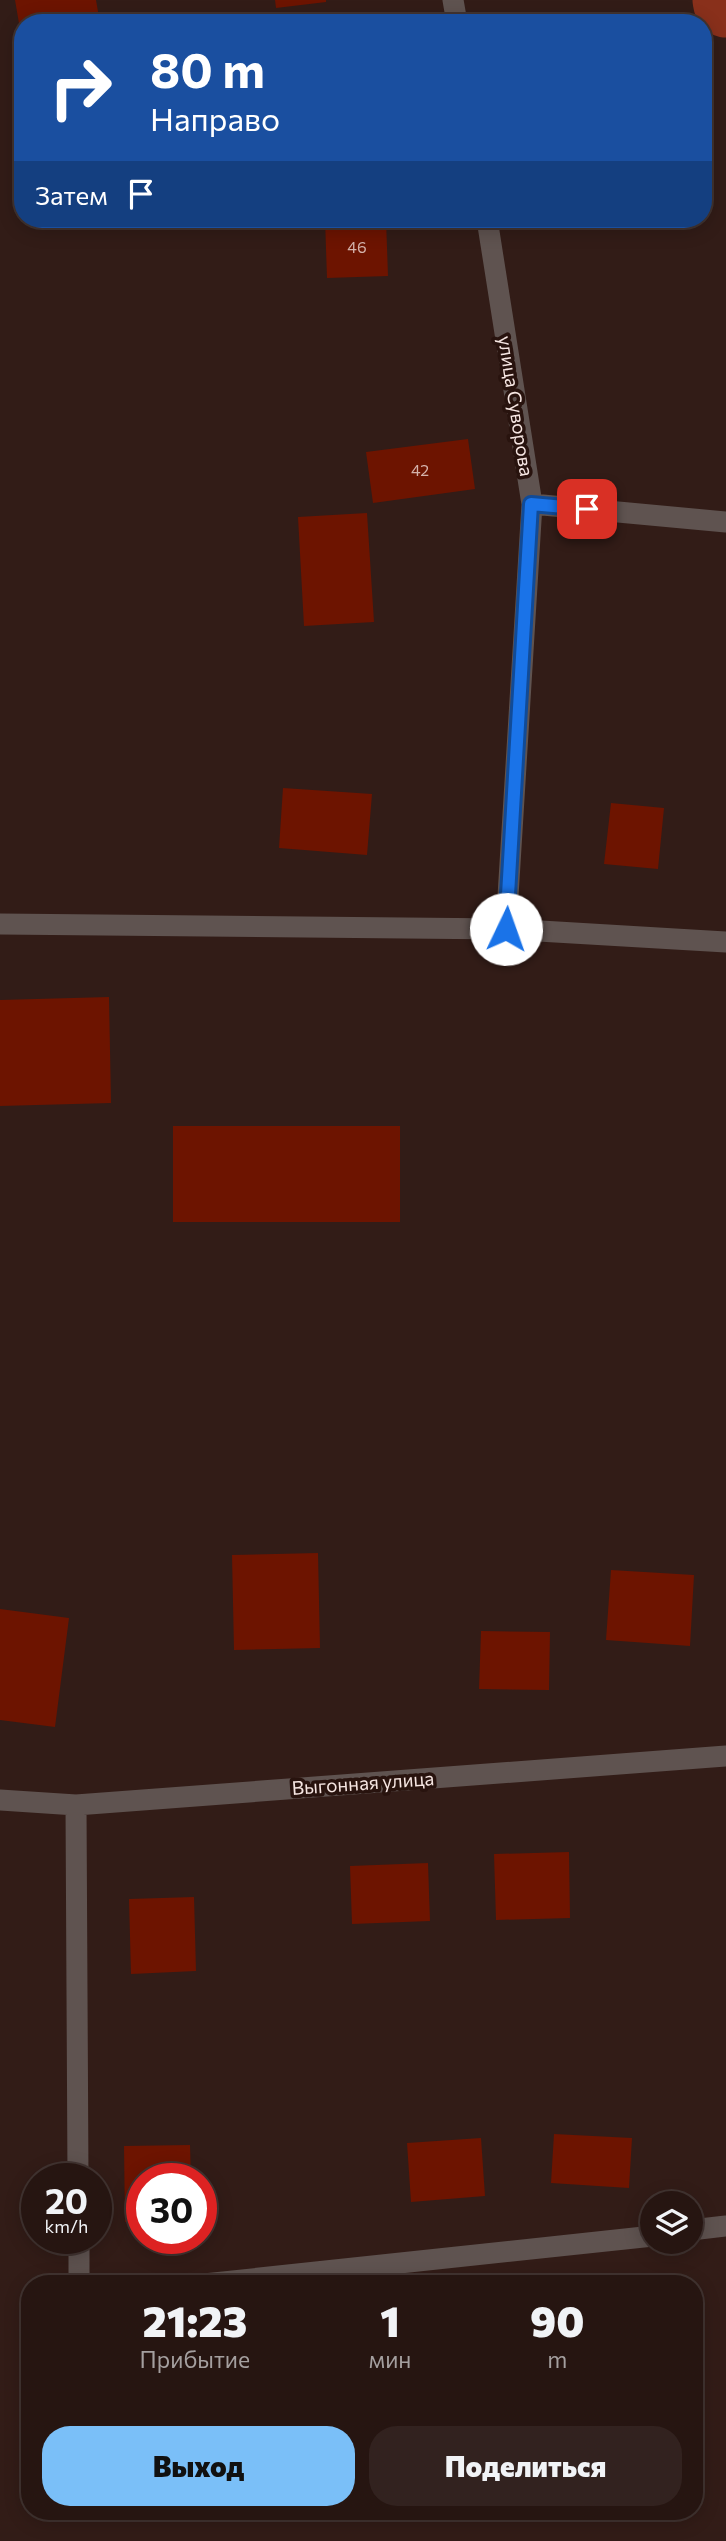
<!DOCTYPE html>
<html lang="ru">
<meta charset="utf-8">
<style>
:root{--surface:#261511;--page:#32221f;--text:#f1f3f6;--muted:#a49f9f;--line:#423431;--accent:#7abff8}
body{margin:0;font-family:Commissioner,sans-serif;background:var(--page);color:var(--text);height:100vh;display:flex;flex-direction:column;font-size:26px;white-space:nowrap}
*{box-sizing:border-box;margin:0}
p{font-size:23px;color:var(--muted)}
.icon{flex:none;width:38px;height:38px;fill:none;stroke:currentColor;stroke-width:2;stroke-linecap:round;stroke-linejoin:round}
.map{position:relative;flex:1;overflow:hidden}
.side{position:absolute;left:21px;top:2275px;width:682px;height:245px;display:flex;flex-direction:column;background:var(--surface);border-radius:28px;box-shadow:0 4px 18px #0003,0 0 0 2px var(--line)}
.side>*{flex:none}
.banner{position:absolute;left:14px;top:14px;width:698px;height:214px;border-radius:28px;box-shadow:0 4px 18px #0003,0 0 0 2px var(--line);background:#1a4fa0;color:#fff;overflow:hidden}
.controls{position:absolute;left:640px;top:2191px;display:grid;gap:14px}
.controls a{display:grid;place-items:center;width:63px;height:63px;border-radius:50%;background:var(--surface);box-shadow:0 4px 18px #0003,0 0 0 2px var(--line);font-size:35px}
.speed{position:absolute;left:21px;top:2163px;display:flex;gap:14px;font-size:35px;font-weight:700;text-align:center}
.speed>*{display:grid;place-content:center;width:91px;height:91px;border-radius:50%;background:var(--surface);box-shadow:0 4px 18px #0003,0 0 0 2px var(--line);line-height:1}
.speed small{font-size:18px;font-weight:400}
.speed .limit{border:10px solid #d22;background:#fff;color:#111}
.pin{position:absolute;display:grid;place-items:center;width:60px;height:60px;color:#fff;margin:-30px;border-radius:14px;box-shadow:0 4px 10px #0006}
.me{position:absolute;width:77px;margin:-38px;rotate:3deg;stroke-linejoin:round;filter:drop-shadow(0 0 5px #0008)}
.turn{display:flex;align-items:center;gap:24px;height:147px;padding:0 21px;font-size:32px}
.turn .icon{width:91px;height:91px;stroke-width:2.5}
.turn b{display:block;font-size:49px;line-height:60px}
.then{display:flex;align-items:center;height:66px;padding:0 21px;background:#0003;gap:14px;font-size:26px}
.eta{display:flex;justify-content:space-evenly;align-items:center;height:119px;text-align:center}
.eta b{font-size:42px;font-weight:800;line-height:49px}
.button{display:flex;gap:14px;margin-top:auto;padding:14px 21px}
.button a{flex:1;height:80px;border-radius:28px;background:var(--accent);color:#111;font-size:28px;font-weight:800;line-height:80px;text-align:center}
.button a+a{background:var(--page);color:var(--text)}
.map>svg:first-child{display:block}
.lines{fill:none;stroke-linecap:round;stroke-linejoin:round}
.river{stroke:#89301b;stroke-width:65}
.building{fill:#6d1400}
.minor{stroke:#5f5350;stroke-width:21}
.route-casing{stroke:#114b97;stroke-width:18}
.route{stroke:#1a73e8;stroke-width:12}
.labels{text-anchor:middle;stroke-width:7;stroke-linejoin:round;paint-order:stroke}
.number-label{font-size:16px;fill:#d4b2aa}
.street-label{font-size:19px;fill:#f6e6e2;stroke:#28130e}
</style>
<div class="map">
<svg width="726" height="2541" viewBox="0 0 726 2541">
<rect width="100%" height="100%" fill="#321c17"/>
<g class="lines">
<path class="river" d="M 725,0 L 726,5"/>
</g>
<path class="building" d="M 15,0 L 96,0 L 100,23 L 23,23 L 21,35 Z
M 275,0 L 326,0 L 326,2 L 276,8 Z
M 325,219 L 386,219 L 388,276 L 327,278 Z
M 468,439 L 475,489 L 373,503 L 366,452 Z
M 367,513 L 374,622 L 304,626 L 298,517 Z
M 283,788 L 372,794 L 367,855 L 279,848 Z
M 611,803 L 664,808 L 658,869 L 604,864 Z
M 109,997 L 111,1103 L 0,1106 L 0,1000 Z
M 173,1126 L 400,1126 L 400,1222 L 173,1222 Z
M 318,1553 L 320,1648 L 234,1650 L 232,1555 Z
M 611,1570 L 694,1575 L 690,1646 L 606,1640 Z
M 0,1609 L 69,1618 L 55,1727 L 0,1720 Z
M 481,1631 L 550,1632 L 549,1690 L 479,1689 Z
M 569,1852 L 570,1918 L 496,1920 L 494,1854 Z
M 428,1863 L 430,1921 L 352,1924 L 350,1866 Z
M 194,1897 L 196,1971 L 131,1974 L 129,1899 Z
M 554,2134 L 632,2138 L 629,2188 L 551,2183 Z
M 481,2138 L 485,2196 L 411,2202 L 407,2143 Z
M 190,2145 L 191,2179 L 142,2179 L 142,2221 L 125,2222 L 124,2146 Z"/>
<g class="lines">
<path class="minor" d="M 453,0 L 457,23
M 487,219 L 532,504 L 506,929
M 532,504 L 726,522
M 0,924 L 506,929 L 726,942
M 0,1800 L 76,1805 L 726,1756
M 76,1805 L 78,2179
M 691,2230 L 726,2226
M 79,2238 L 79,2283 L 104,2284
M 204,2284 L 653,2236"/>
</g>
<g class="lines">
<defs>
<path id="route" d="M 506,929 L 531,504 L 587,509"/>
</defs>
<use href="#route" class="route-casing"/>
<use href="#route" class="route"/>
</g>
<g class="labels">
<g class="number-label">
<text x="357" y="253">46</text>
<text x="420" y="476">42</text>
</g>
<g class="street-label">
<text transform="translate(516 406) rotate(81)" y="7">улица Суворова</text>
<text transform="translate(363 1783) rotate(-4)" y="7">Выгонная улица</text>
</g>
</g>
</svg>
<div class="controls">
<a><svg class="icon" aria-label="layers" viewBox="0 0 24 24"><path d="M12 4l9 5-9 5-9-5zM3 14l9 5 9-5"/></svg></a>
</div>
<div class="speed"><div>20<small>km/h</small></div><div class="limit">30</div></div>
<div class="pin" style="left:587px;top:509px;background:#d93025"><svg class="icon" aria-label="arrive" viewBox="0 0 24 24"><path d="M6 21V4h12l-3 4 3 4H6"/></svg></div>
<svg class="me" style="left:506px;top:929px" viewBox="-20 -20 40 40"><circle r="19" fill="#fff"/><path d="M0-13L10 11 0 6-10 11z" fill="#1a73e8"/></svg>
<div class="banner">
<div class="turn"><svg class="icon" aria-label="right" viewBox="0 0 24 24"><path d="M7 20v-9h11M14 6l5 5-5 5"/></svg><div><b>80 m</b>Направо</div></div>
<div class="then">Затем<svg class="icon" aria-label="arrive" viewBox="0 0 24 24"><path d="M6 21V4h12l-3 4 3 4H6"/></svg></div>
</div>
<section class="side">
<div class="eta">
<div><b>21:23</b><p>Прибытие</p></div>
<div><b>1</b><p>мин</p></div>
<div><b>90</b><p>m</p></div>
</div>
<div class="button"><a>Выход</a><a>Поделиться</a></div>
</section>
</div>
